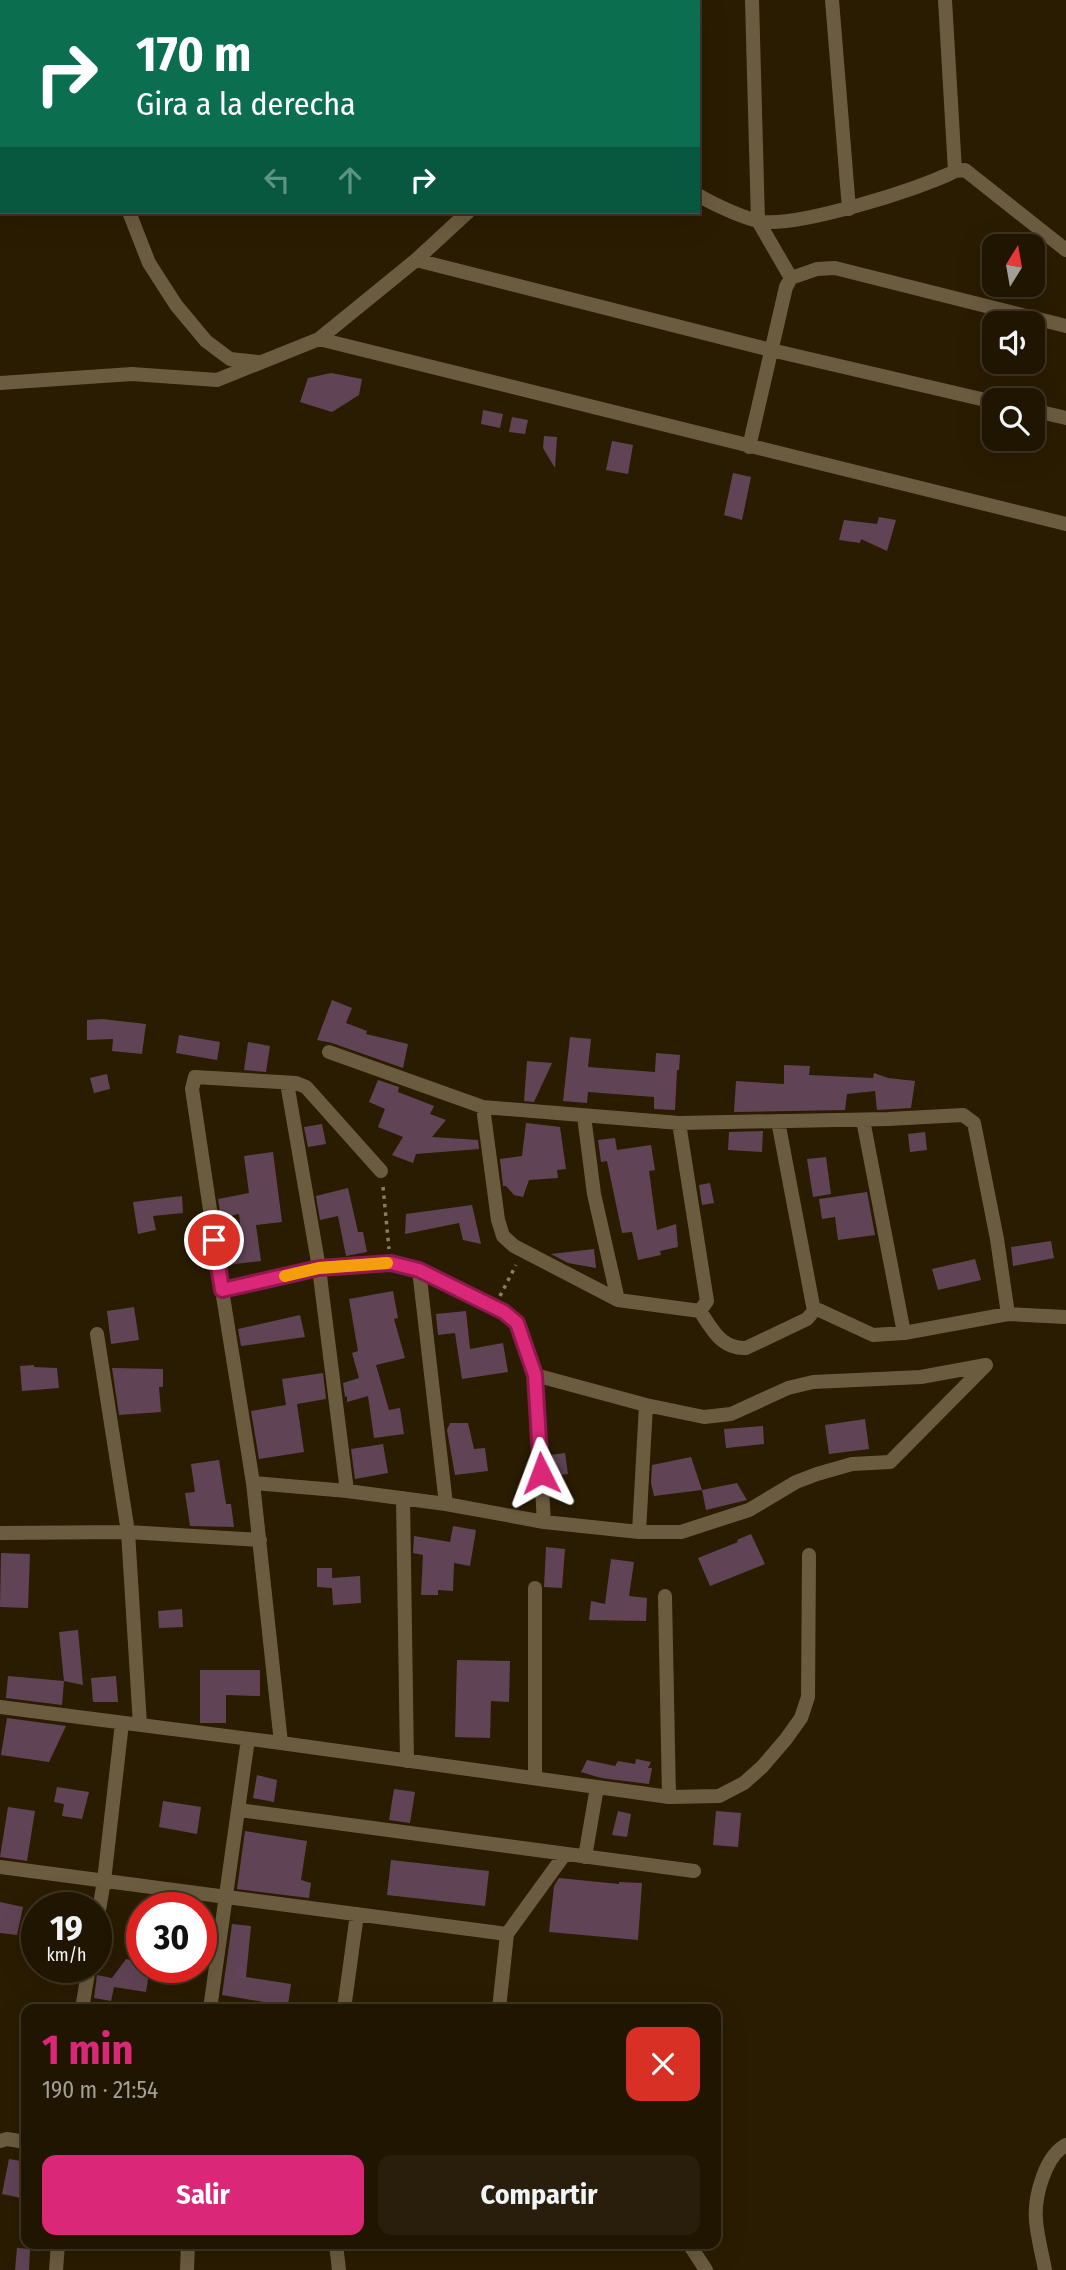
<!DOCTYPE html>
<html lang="es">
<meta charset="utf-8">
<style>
:root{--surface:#201501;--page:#281e0b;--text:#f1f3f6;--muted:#a29f99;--line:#3d3423;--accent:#db2777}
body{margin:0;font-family:"Fira Sans Condensed",sans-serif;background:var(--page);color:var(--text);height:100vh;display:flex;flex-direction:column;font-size:26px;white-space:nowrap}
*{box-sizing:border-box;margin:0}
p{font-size:23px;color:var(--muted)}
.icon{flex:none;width:38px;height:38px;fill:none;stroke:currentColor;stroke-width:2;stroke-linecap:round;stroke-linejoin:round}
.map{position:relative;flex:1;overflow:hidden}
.sheet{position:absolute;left:21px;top:2004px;width:700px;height:245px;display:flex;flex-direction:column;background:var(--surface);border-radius:14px;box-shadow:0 7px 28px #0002,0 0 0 2px var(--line)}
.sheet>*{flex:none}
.hud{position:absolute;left:0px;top:0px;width:700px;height:214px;box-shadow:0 7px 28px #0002,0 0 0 2px var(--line);background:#0b6e4f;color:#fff;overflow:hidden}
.needle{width:46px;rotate:11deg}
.fabs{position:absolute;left:982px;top:234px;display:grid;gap:14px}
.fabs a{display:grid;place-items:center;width:63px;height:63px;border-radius:14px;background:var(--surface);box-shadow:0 7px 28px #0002,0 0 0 2px var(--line);font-size:35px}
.speed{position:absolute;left:21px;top:1892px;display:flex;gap:14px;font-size:35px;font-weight:700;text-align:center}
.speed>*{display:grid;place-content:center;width:91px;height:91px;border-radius:50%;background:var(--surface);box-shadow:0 7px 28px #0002,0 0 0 2px var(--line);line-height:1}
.speed small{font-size:18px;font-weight:400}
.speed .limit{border:10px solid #d22;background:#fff;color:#111}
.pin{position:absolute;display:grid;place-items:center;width:60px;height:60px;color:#fff;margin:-30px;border:4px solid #fff;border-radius:50%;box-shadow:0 2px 7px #0007}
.me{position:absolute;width:77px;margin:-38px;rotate:357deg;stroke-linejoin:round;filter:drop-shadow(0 0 5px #0008)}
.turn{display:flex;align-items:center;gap:24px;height:147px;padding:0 21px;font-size:32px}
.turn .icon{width:91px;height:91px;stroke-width:2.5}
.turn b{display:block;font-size:49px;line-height:60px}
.lanes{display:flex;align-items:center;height:66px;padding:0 21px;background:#0003;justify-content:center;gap:35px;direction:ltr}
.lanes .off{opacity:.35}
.round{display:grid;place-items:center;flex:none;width:74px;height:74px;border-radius:14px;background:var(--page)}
.summary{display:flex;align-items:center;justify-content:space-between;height:119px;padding:0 21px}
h1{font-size:42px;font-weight:700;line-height:52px;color:var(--accent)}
.primary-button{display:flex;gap:14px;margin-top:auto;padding:14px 21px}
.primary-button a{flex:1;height:80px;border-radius:14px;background:var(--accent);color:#fff;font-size:28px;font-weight:700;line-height:80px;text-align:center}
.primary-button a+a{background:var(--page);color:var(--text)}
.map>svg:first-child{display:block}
.building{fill:#604456}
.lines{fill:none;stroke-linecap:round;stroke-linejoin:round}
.path{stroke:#887d67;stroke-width:3.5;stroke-dasharray:3.5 5;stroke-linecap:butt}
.street{stroke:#6c5c3f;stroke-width:14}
.route-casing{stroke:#8e194d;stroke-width:18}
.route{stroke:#db2777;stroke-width:12}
.slow{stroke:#f59e0b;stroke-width:12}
</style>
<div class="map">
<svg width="1066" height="2270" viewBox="0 0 1066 2270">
<rect width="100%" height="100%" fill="#2a1c01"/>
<path class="building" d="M 331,373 L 362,379 L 359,395 L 332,412 L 300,402 L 308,378 Z
M 483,410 L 503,414 L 500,428 L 481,424 Z
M 512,417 L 528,420 L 525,434 L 509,432 Z
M 544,436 L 557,437 L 555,468 L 543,448 Z
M 612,441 L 633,445 L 628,474 L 606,470 Z
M 733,473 L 751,477 L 742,520 L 724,515 Z
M 879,517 L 896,520 L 887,551 L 861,539 L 860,543 L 839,540 L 844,520 L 877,524 Z
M 332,1000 L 352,1008 L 346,1023 L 367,1031 L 366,1034 L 408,1044 L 403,1068 L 332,1043 L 317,1040 Z
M 102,1019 L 146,1024 L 142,1054 L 112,1051 L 113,1039 L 87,1040 L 87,1020 Z
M 179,1035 L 220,1042 L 217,1060 L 176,1053 Z
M 570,1037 L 591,1039 L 588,1067 L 655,1072 L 656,1053 L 680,1055 L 679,1070 L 677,1070 L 675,1110 L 654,1109 L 654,1097 L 588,1092 L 587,1103 L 563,1101 Z
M 248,1042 L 270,1046 L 266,1072 L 244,1070 Z
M 527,1061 L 552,1063 L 534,1102 L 524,1101 Z
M 784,1065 L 810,1066 L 809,1075 L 873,1078 L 874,1073 L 888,1078 L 915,1081 L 911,1108 L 877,1110 L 875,1091 L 847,1094 L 845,1110 L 734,1112 L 736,1081 L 784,1084 Z
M 107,1074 L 110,1089 L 94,1093 L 90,1078 Z
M 378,1080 L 399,1087 L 398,1092 L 434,1106 L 430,1114 L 446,1120 L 432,1137 L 478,1140 L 479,1149 L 416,1154 L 413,1163 L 392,1155 L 403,1137 L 378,1127 L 385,1109 L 369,1102 Z
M 526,1123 L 560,1127 L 566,1169 L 557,1170 L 558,1178 L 529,1180 L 523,1197 L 514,1195 L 506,1186 L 503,1186 L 500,1159 L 522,1156 Z
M 322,1124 L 326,1144 L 308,1147 L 304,1127 Z
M 763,1131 L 762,1152 L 728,1150 L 729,1132 Z
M 925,1132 L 927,1150 L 910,1152 L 908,1134 Z
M 615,1138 L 617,1150 L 651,1145 L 655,1170 L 649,1171 L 657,1230 L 676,1224 L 678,1247 L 660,1251 L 661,1255 L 638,1260 L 632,1232 L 622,1233 L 607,1161 L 601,1162 L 598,1140 Z
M 273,1152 L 282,1222 L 256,1225 L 261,1261 L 228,1265 L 225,1244 L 242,1242 L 239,1214 L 221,1218 L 218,1199 L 249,1193 L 244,1156 Z
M 826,1157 L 831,1194 L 813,1197 L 807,1159 Z
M 710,1183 L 714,1203 L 702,1205 L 699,1185 Z
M 348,1188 L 358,1232 L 363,1232 L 367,1252 L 346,1256 L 338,1216 L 320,1220 L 316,1196 Z
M 867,1192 L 875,1235 L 838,1240 L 835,1217 L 822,1219 L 819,1199 Z
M 182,1196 L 183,1213 L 153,1216 L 156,1230 L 138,1234 L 133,1202 Z
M 472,1205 L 481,1244 L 463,1240 L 459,1223 L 405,1234 L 406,1214 Z
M 1051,1241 L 1054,1258 L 1013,1266 L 1011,1247 Z
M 594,1249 L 596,1268 L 568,1263 L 551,1254 Z
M 975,1259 L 981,1280 L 938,1290 L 932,1269 Z
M 393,1291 L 398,1318 L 394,1319 L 405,1358 L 376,1365 L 389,1410 L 400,1408 L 404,1434 L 374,1438 L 368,1396 L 347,1402 L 347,1396 L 345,1397 L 343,1383 L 359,1378 L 352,1353 L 358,1351 L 349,1299 Z
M 134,1307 L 139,1340 L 111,1344 L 107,1311 Z
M 466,1311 L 470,1349 L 503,1343 L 508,1372 L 462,1379 L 455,1333 L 438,1335 L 436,1314 Z
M 300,1315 L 305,1337 L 241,1346 L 238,1329 Z
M 34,1365 L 34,1367 L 57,1368 L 59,1388 L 22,1391 L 20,1366 Z
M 112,1368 L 163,1369 L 163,1387 L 159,1387 L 161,1412 L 119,1415 Z
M 323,1373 L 326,1399 L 297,1404 L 304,1452 L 259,1459 L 251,1411 L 286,1405 L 282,1379 Z
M 865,1419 L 869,1449 L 829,1454 L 825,1425 Z
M 450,1423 L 468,1423 L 474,1449 L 485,1448 L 488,1471 L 455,1475 L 447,1430 Z
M 763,1426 L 764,1444 L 726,1448 L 724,1429 Z
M 383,1444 L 388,1473 L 355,1479 L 351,1449 Z
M 565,1453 L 568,1474 L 551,1476 L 550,1455 Z
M 691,1457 L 702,1490 L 654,1496 L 651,1483 L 652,1465 Z
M 219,1460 L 226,1504 L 231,1504 L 234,1527 L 190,1526 L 185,1493 L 195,1492 L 191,1464 Z
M 737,1483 L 747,1500 L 706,1510 L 702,1490 Z
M 453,1526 L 476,1530 L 470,1566 L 454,1563 L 453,1591 L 438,1590 L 438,1595 L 421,1595 L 423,1555 L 413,1553 L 414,1536 L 450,1542 Z
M 751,1534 L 765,1564 L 710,1586 L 698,1558 L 738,1542 L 737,1540 Z
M 546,1547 L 565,1549 L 562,1588 L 544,1587 Z
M 1,1553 L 30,1554 L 28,1608 L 0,1607 Z
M 611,1559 L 634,1562 L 629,1596 L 647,1598 L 646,1621 L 589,1620 L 591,1601 L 605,1604 Z
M 317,1568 L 332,1568 L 332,1578 L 360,1576 L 361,1603 L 333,1605 L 332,1588 L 317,1587 Z
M 182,1609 L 183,1627 L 159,1628 L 158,1611 Z
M 78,1630 L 83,1685 L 64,1681 L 59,1632 Z
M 457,1660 L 510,1661 L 509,1702 L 491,1701 L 490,1738 L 455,1737 Z
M 200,1670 L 260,1670 L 260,1696 L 226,1695 L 226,1723 L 200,1723 Z
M 8,1676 L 64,1681 L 62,1705 L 6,1698 Z
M 116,1676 L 118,1702 L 93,1702 L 91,1678 Z
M 7,1718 L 66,1726 L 49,1762 L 1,1755 Z
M 636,1759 L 651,1762 L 648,1768 L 652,1768 L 649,1784 L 601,1778 L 581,1772 L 587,1760 L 615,1766 L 618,1761 L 635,1764 Z
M 257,1775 L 277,1780 L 274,1802 L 253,1798 Z
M 57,1787 L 89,1792 L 82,1819 L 62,1816 L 64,1804 L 54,1802 Z
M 394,1789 L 415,1792 L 410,1823 L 389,1820 Z
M 163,1801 L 201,1807 L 197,1834 L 159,1827 Z
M 8,1807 L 35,1811 L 27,1861 L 0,1857 Z
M 618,1811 L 631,1814 L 627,1837 L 612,1835 Z
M 716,1811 L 741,1813 L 738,1847 L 713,1845 Z
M 245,1831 L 307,1841 L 301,1880 L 311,1883 L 309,1898 L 237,1889 Z
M 391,1860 L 489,1871 L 485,1906 L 387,1895 Z
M 559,1878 L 619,1884 L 619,1882 L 642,1883 L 638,1940 L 549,1932 L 554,1886 Z
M 0,1902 L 23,1907 L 17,1935 L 0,1933 Z
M 232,1924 L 251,1926 L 246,1977 L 291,1984 L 288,2006 L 222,1995 Z
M 126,1959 L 142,1962 L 142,1967 L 150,1967 L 146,1992 L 114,1987 L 111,2001 L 94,1998 L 97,1975 L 112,1978 Z
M 9,2159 L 26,2162 L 26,2199 L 2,2194 Z
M 17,2248 L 30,2249 L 29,2270 L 15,2270 Z"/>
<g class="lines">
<path class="path" d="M 383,1187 L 389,1249
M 500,1296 L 516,1265"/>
<path class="street" d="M 422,0 L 422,2
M 622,0 L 622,2
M 752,0 L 758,221 L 791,278
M 832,0 L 849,209
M 945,0 L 955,171
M 698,195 C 713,204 741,217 758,221 C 793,229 921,189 955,171 L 965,170 L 1066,250
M 0,208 L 2,208
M 129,212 L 149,263 L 176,305 L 206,341 L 230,359 L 257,362
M 416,260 L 771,350 L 994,402
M 319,339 L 1066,524
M 0,383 L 132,374 L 217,380 L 319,339 L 416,260 L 468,212
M 1032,410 L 1066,418
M 749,447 L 786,287 L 791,278 L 817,269 L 835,268 L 1066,326
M 329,1052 L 483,1107 L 679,1123 L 888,1119 L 963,1115 L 974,1123 L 997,1239 L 1008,1314
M 287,1083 L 319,1268 L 347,1491
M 483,1107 L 498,1220 L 503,1236 L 514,1246 L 618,1300 L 700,1311 L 707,1301 L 679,1123
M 584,1116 L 594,1194 L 618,1300
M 863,1120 L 904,1333
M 778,1121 L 814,1311
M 419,1270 L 446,1504
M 222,1290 L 192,1089 L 195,1077 L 296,1083 L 306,1087 L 381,1171
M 700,1311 C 712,1329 721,1349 746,1348 L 807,1319 L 814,1311 L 819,1310 L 873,1335 L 904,1333 L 1008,1314 L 1066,1317
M 97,1334 L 128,1532 L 140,1725
M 535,1375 L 544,1522
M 253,1483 L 347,1491 L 446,1504 L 544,1522 L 639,1532 L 681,1532 L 749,1510 L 796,1482 L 817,1474 L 852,1464 L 890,1462 L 986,1365
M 403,1498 L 407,1761
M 639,1532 L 646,1405
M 0,1533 L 128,1532 L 260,1540
M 535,1588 L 535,1778
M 665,1596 L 669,1797
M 0,1707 L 281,1743 L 669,1797 L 719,1796 L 744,1783 L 762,1767 L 786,1739 L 801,1718 L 808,1697 L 809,1555
M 281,1743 L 253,1483 L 222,1290 L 319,1268 L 391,1263 L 419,1270 L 504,1312 L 517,1323 L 535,1375 L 646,1405 L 704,1417 L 731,1414 L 788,1388 L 813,1382 L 921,1377 L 986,1365
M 239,1810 L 694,1871
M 585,1857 L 597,1787
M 0,1867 L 507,1934
M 96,1927 L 104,1881 L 122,1723
M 82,2009 L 89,1967
M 210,2009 L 248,1739
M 344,2009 L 357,1914
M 499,2009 L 507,1934 L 565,1854
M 0,2141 L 7,2139 L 26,2142
M 336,2244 L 339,2270
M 689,2244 L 706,2270
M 56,2270 L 58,2244
M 187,2270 L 188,2244
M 1045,2270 C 1042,2253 1037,2236 1036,2220 C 1034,2197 1045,2156 1066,2145"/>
</g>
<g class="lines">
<defs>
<path id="route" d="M 214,1240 L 222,1290 L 319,1268 L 391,1263 L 419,1270 L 504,1312 L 517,1323 L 535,1375 L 541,1473"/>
</defs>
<use href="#route" class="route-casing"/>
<use href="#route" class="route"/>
<path class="slow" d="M 285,1276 L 319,1268 L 387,1263"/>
</g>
</svg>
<div class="fabs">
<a><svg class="needle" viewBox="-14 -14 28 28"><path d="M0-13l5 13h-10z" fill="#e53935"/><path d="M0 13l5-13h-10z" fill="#a29f99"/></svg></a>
<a><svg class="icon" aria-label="sound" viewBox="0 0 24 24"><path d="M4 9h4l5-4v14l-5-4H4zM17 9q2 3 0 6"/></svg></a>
<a><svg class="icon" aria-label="search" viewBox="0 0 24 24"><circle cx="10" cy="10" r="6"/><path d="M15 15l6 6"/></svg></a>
</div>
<div class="speed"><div>19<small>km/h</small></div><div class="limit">30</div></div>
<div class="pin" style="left:214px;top:1240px;background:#d93025"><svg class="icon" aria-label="arrive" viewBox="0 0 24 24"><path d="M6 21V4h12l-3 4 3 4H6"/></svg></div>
<svg class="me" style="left:541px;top:1473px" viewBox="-20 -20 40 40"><path d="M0-17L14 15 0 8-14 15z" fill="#db2777" stroke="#fff" stroke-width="4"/></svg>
<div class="hud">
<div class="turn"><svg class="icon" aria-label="right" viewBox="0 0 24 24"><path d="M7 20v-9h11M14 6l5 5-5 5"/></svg><div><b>170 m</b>Gira a la derecha</div></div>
<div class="lanes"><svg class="icon off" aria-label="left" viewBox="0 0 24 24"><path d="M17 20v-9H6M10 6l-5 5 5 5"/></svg><svg class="icon off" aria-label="ahead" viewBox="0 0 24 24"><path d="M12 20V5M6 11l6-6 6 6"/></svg><svg class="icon" aria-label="right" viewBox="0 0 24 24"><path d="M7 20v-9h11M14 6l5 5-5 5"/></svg></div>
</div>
<section class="sheet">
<div class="summary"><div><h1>1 min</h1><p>190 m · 21:54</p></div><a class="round" style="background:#d93025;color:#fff"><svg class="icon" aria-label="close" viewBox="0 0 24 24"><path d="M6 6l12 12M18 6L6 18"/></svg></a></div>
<div class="primary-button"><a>Salir</a><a>Compartir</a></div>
</section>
</div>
